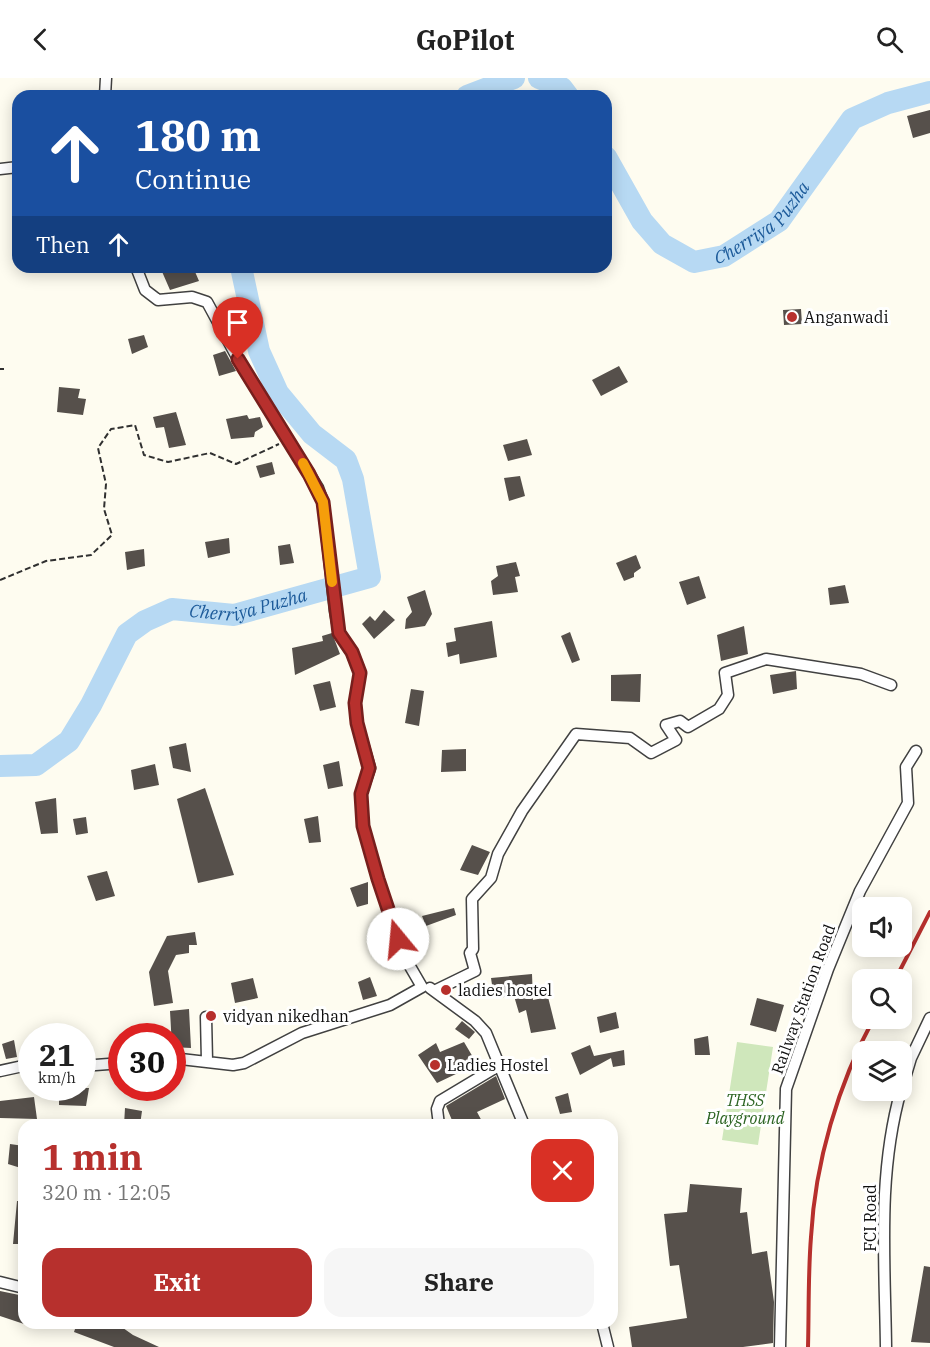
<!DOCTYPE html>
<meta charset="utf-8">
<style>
:root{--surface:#fff;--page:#f6f6f6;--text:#222;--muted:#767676;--accent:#b7302d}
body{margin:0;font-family:"IBM Plex Serif",serif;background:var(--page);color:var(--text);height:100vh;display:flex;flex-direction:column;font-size:22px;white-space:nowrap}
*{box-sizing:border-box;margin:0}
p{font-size:20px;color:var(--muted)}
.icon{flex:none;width:33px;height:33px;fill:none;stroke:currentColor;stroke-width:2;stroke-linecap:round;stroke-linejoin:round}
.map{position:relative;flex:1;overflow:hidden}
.details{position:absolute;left:18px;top:1041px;width:600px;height:210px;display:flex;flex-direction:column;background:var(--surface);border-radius:18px;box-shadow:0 3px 15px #0003}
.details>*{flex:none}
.banner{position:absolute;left:12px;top:12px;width:600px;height:183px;border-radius:18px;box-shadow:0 3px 15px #0003;background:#1a4fa0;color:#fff;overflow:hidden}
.tools{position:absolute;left:852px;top:819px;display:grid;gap:12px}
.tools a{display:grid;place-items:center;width:60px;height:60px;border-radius:12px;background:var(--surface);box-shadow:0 3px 15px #0003;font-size:30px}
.speed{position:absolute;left:18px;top:945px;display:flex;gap:12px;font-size:30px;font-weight:700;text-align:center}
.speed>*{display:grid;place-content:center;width:78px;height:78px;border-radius:50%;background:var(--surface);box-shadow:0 3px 15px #0003;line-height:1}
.speed small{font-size:15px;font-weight:400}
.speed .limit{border:9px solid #d22;background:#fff;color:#111}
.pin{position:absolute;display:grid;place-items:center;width:51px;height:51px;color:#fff;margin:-62px -26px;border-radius:50% 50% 50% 0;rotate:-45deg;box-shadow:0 0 6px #0007}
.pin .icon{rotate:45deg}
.me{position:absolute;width:66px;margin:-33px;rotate:343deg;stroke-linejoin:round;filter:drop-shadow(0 0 4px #0008)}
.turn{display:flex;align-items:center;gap:21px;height:126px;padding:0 24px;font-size:27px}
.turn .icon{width:78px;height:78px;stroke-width:2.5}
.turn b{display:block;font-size:42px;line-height:51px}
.then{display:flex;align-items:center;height:57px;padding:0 24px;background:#0003;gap:12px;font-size:22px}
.round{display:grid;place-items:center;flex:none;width:63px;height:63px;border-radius:18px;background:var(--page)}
.overview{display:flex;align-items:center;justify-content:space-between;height:102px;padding:0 24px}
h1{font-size:36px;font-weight:800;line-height:45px;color:var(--accent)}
.primary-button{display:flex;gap:12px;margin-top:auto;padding:12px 24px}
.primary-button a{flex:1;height:69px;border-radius:18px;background:var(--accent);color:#fff;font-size:24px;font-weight:800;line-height:69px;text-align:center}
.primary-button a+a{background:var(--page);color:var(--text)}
header{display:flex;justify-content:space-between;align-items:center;height:78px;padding:0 24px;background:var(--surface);font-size:27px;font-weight:800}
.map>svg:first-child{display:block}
.green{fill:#cfe7bb}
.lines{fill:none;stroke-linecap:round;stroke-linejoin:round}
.river{stroke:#b7d9f3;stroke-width:22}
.building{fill:#56504b}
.street-casing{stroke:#414141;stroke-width:13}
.path{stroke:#303030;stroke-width:2;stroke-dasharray:6 3;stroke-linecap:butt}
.street{stroke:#fff;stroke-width:10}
.rail{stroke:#b7302d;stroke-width:4}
.route-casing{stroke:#771f1d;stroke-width:15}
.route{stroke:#b7302d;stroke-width:10}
.slow{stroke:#f59e0b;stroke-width:10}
.poi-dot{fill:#b7302d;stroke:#fff;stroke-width:2}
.labels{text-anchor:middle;stroke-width:6;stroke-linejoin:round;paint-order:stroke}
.poi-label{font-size:16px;fill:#0e0e0e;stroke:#fff;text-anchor:start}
.street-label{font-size:16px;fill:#0e0e0e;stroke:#fff}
.park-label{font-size:16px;font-style:italic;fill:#2b6321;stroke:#fff}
.water-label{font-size:18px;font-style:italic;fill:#1d5b9a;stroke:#fff}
</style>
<header><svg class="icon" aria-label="back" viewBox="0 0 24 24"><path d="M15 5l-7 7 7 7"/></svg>GoPilot<svg class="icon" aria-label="search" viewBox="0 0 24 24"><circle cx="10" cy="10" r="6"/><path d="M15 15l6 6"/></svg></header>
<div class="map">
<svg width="930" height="1269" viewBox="0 0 930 1269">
<rect width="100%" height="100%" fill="#fefcf0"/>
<path class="green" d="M 737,964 L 773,969 L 758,1067 L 722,1062 Z"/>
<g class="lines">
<g class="river">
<path d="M 539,0 L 562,10 L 568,18"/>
<path d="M 467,18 L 514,0"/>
<path id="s1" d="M 606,79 L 642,143 L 662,166 L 694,184 L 724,178 L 779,143 L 852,41 L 888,25 L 930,14"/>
<path id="s2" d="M 0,688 L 36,687 L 69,663 L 91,627 L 127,556 L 145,543 L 172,531 L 234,537 L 370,499 L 353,401 L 346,382 L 312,356 L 278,315 L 259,273 L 241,189"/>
</g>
</g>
<path class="building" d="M 930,32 L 930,55 L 913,60 L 907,38 Z
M 160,189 L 193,189 L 199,203 L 170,212 Z
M 801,231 L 802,246 L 784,247 L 783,232 Z
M 144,257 L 148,269 L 132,276 L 128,261 Z
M 225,273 L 236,293 L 219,298 L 213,277 Z
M 619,288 L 628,304 L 601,318 L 592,302 Z
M 59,309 L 80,311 L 78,320 L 86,321 L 83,337 L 57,334 Z
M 176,334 L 186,367 L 169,370 L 164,349 L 156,350 L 153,339 Z
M 247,337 L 249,341 L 260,339 L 263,349 L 255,354 L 254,359 L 231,361 L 226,341 Z
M 527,361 L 532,377 L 508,383 L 503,367 Z
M 272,384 L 275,396 L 260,400 L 256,388 Z
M 520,398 L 525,418 L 509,423 L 504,400 Z
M 229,460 L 230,475 L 208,480 L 205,464 Z
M 290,466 L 294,485 L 280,487 L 278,468 Z
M 144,471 L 145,488 L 127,492 L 125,474 Z
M 636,477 L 641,490 L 634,495 L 634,499 L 624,503 L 616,485 Z
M 516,484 L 520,498 L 515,499 L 518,514 L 493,517 L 491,503 L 498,498 L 496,488 Z
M 699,498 L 706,520 L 687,527 L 679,504 Z
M 845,507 L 849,525 L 830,527 L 828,510 Z
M 425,512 L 432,536 L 425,548 L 405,551 L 406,541 L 412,534 L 407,519 Z
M 384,532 L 395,542 L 374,561 L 362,546 L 370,538 L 375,543 Z
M 492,543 L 497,579 L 460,586 L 459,576 L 448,579 L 446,565 L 456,563 L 454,550 Z
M 744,548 L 748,576 L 721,583 L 717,557 Z
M 570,554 L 580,582 L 572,585 L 561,558 Z
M 332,555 L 340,576 L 295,597 L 292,570 L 323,563 L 322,558 Z
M 796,593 L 797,611 L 773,616 L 770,597 Z
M 641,596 L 640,624 L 611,623 L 611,597 Z
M 330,603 L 336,629 L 320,633 L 313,607 Z
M 411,611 L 424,613 L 419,648 L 405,645 Z
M 186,665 L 191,694 L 173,690 L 169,669 Z
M 466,671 L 466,693 L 441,694 L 442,672 Z
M 339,683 L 343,708 L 328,711 L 323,687 Z
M 155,686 L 159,707 L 134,712 L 131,692 Z
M 205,710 L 234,797 L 198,805 L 177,721 Z
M 56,720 L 58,755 L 41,756 L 35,724 Z
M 318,738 L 321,764 L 309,765 L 304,741 Z
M 86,739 L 88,755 L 76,757 L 73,741 Z
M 472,767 L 490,774 L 478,797 L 460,792 Z
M 107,793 L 115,818 L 96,823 L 87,798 Z
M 368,804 L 368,826 L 357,829 L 350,810 Z
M 454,830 L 456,837 L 426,848 L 422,838 Z
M 195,854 L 197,867 L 189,867 L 189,875 L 176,877 L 168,893 L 173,925 L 154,928 L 149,894 L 167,858 Z
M 532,896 L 533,922 L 548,919 L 556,951 L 531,955 L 526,932 L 519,935 L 514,918 L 494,920 L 491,900 Z
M 370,899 L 377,918 L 363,922 L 358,904 Z
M 253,900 L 258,920 L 235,925 L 231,905 Z
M 757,920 L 784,927 L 776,954 L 750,947 Z
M 189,931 L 191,970 L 172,969 L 170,933 Z
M 616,934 L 619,950 L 600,955 L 597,939 Z
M 462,943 L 475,954 L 469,961 L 455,951 Z
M 708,958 L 710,977 L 695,977 L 694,961 Z
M 14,962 L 17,979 L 6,981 L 2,966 Z
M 464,964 L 477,986 L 437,1005 L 418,977 L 436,965 L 440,974 Z
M 590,967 L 594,978 L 624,972 L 625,987 L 613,989 L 611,980 L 580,997 L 571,975 Z
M 496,998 L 505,1021 L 477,1034 L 484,1047 L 454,1047 L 446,1028 Z
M 59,1010 L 89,1010 L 86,1028 L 59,1027 Z
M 568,1015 L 572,1034 L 560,1036 L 555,1019 Z
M 34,1019 L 37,1041 L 0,1040 L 0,1023 Z
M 125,1030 L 142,1033 L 140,1047 L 124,1047 Z
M 10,1066 L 24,1068 L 24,1091 L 8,1086 Z
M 690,1106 L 742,1110 L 740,1135 L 747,1134 L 752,1176 L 767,1173 L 774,1224 L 773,1265 L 743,1269 L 632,1269 L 629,1249 L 687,1240 L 679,1187 L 670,1188 L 664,1136 L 687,1134 Z
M 17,1123 L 24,1123 L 24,1166 L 13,1166 Z
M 924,1188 L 930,1189 L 930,1265 L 911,1264 Z
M 0,1213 L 24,1218 L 24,1246 L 0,1238 Z
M 77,1245 L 116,1245 L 133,1257 L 159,1269 L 114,1269 L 74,1254 Z"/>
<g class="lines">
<defs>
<path id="street" d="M 105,18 L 106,0
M 0,91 L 18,89
M 136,189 L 145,212 L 158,222 L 192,219 L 207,224 L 238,281 L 318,410 L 323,424 L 335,533 L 339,554 L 352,575 L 360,595 L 355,625 L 357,645 L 370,690 L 361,716 L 363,748 L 378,802 L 404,878 L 422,909
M 430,910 L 475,943 L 486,955 L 524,1047
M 434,913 L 475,893 L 470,875 L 473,871 L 472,821 L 491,800 L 498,776 L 522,733 L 576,656 L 630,660 L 651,675 L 676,662 L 666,647 L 680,643 L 688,649 L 719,631 L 728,617 L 725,595 L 766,581 L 861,596 L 891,607
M 206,939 L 207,983
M 172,980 L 233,987 L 244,985 L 302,955 L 390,927 L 422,909
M 82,988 L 122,985
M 0,993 L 32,986
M 902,1010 L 911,980 L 930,940
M 439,1047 L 437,1031 L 440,1023 L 500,987
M 0,1204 L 24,1210
M 602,1245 L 608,1269
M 780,1269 L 786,1011 L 828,891 L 860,813 L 908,725 L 906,689 L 916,673
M 886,1269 C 885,1183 877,1097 901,1012"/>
</defs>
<use href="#street" class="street-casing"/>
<path class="path" d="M 0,291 L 4,291
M 0,502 L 46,483 L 91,477 L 112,457 L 104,431 L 106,406 L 98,370 L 111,351 L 135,347 L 144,377 L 168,384 L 210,375 L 236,386 L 279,366"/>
<use href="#street" class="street"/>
<path class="rail" d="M 895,902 L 930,834
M 808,1269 C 809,1232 808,1196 811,1159 C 815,1085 838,1006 874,940"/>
</g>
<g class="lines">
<defs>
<path id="route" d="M 238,281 L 309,396 L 323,424 L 339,555 L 352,574 L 360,595 L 355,625 L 357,645 L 369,690 L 361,716 L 363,748 L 378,801 L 398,861"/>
</defs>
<use href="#route" class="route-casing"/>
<use href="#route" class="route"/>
<path class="slow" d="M 303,385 L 323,424 L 332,504"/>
</g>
<g class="poi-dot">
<circle cx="792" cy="239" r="6"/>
<circle cx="446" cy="912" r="6"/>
<circle cx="211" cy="938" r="6"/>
<circle cx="435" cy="987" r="6"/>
</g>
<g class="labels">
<g class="poi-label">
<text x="804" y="245">Anganwadi</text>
<text x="458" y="918">ladies hostel</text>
<text x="223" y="944">vidyan nikedhan</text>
<text x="447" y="993">Ladies Hostel</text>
</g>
<g class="street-label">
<text transform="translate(803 921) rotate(-70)" y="6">Railway Station Road</text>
<text transform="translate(870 1140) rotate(-90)" y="6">FCI Road</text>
</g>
<g class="park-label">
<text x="745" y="1028">THSS<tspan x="745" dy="18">Playground</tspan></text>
</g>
<g class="water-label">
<text dy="6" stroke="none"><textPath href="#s1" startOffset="222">Cherriya Puzha</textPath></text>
<text dy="6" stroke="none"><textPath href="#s2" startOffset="328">Cherriya Puzha</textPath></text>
</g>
</g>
</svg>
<div class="tools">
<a><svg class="icon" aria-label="sound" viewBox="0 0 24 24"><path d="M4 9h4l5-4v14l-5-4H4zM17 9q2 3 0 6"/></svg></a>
<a><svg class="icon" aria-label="search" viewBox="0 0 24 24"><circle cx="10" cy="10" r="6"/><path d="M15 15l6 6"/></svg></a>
<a><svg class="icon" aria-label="layers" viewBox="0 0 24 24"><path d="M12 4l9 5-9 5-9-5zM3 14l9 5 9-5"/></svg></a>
</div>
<div class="speed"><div>21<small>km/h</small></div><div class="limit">30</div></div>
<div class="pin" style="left:238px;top:281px;background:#d93025"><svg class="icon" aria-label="arrive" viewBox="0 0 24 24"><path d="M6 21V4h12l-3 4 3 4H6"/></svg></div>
<svg class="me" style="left:398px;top:861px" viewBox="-20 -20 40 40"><circle r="19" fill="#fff"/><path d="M0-13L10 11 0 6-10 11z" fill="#b7302d"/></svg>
<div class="banner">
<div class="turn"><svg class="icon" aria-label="ahead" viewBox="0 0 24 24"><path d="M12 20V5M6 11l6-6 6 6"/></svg><div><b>180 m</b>Continue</div></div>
<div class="then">Then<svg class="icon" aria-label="ahead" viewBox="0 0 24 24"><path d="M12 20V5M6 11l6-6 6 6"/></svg></div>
</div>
<section class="details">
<div class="overview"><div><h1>1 min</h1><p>320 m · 12:05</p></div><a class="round" style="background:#d93025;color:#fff"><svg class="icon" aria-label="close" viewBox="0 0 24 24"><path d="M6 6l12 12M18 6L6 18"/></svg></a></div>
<div class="primary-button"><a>Exit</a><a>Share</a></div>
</section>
</div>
